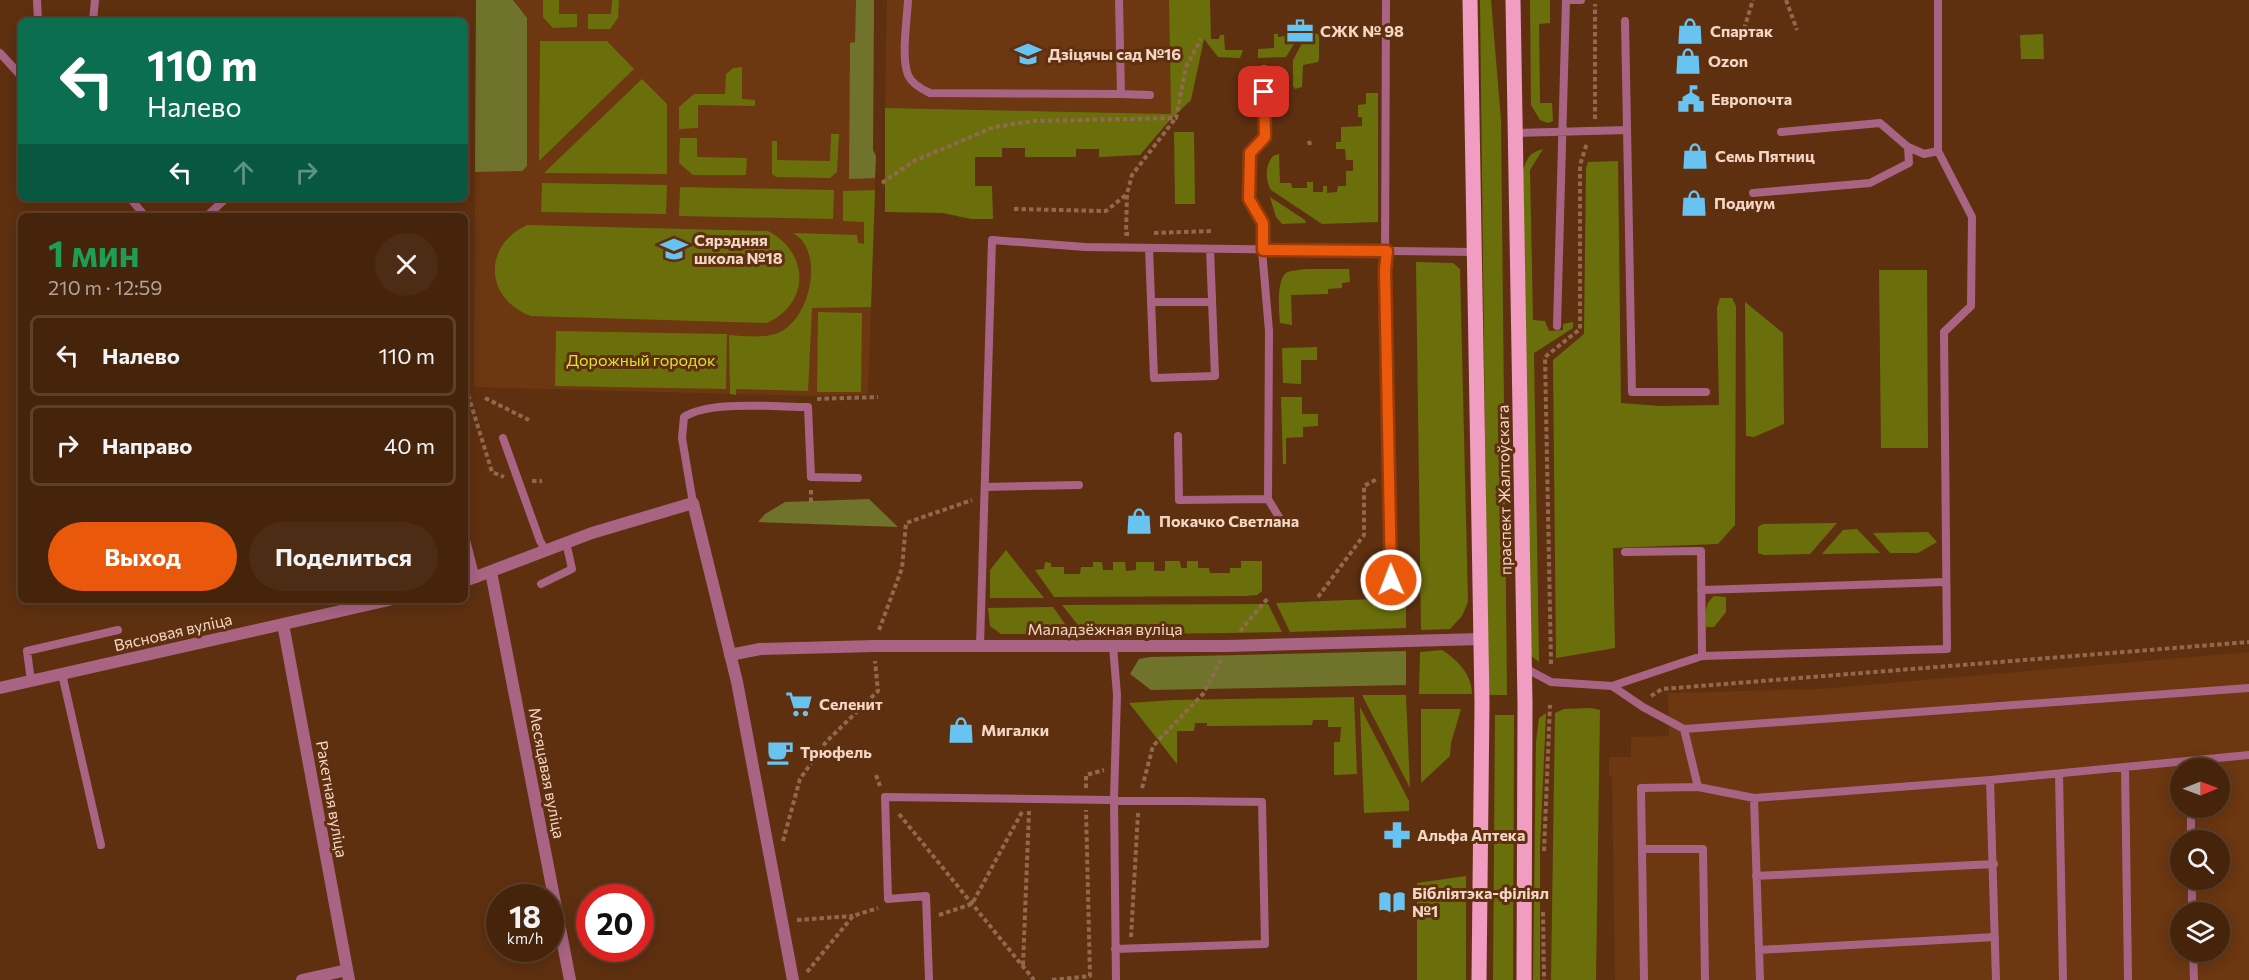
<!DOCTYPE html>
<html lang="ru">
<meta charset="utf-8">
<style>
:root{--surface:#46240c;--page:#4d2c15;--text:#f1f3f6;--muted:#b0a49d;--line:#5e412d;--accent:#ea580c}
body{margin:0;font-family:Commissioner,sans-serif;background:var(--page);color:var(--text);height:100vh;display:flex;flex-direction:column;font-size:22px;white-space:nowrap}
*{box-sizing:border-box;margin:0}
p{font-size:20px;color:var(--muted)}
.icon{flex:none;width:33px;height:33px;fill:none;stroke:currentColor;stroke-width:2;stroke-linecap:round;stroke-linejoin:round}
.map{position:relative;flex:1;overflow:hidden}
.drawer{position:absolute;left:18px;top:213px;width:450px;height:390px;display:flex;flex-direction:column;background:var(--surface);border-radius:9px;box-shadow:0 3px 15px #0003,0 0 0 2px var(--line)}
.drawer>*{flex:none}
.hud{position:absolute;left:18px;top:18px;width:450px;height:183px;border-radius:9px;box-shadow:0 3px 15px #0003,0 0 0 2px var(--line);background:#0b6e4f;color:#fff;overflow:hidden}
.needle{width:39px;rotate:89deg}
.controls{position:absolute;left:2170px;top:758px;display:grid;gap:12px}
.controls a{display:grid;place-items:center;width:60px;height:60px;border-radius:50%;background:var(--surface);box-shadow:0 3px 15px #0003,0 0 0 2px var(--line);font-size:30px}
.speed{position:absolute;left:486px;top:884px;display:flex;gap:12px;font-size:30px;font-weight:700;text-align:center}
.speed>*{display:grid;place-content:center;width:78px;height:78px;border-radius:50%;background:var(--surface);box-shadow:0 3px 15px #0003,0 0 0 2px var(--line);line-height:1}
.speed small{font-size:15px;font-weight:400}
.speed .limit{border:9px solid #d22;background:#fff;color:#111}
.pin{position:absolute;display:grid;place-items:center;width:51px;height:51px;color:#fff;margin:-26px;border-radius:12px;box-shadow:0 3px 9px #0006}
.me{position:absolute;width:66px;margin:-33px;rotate:359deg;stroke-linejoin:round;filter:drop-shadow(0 0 4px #0008)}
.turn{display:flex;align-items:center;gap:21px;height:126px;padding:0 30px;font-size:27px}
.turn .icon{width:78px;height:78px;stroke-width:2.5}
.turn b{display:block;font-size:42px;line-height:51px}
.lanes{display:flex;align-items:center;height:57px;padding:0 30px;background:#0003;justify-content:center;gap:30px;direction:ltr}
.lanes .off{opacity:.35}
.round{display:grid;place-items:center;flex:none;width:63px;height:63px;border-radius:32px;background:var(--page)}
.headline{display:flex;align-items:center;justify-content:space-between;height:102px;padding:0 30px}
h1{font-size:36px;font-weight:700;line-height:45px;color:#1e9e55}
.action{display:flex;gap:12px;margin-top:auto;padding:12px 30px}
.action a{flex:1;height:69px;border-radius:36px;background:var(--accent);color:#fff;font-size:24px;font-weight:700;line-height:69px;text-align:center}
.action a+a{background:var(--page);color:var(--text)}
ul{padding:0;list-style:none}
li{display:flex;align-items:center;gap:18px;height:81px;margin:0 12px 9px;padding:0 18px;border:3px solid var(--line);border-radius:9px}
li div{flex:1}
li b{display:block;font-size:22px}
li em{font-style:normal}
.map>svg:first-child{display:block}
.built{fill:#6c3711;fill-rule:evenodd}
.green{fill:#6b6f0b}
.forest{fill:#6f732b}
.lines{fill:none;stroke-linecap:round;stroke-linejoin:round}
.path{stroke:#91694e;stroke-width:4;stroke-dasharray:4.5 3;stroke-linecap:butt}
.lane{stroke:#a96483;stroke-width:8}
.street{stroke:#a96483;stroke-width:12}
.primary{stroke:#f19cc1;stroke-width:15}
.route-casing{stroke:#983908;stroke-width:15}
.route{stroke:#ea580c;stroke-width:10}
.labels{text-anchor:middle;stroke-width:6;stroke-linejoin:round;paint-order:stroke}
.poi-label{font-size:16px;font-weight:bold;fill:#f3d6c5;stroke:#5e3010;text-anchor:start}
.park-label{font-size:16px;fill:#dce42a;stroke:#5e3010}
.street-label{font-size:16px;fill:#f3d6c5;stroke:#5e3010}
</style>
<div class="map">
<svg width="2249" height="980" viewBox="0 0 2249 980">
<rect width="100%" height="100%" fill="#5e3010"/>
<path class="built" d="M 476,0 L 874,0 L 873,150 L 876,156 L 868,394 L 813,396 L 474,387 Z
M 887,0 L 1169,0 L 1171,114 L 885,108 Z
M 2249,652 L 2249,980 L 1615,980 L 1612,777 L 1609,776 L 1609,757 L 1631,757 L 1631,737 L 1669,736 L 1668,693 L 1820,689 ZM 2181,768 L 2220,768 L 2220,807 L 2181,807 ZM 2181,840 L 2220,840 L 2220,879 L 2181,879 ZM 2181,912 L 2220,912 L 2220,951 L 2181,951 Z"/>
<path class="green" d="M 543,0 L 559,0 L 559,14 L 577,14 L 577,27 L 553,28 L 543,17 Z
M 612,0 L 619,0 L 618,18 L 610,29 L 588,29 L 588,14 L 611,14 Z
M 1169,0 L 1210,0 L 1211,39 L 1219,39 L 1220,35 L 1224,35 L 1225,50 L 1243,50 L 1240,58 L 1218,57 L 1204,39 L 1191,100 L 1168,122 L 1140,155 L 1099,157 L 1099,149 L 1076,149 L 1076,157 L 1025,157 L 1025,148 L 1002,148 L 1002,157 L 975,157 L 975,186 L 992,186 L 993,219 L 971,219 L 943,213 L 885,212 L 885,108 L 1171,114 Z
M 1480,0 L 1491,0 L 1501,120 L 1507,695 L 1488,695 Z
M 1530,0 L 1550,0 L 1550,23 L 1539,24 L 1540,103 L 1552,103 L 1553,121 L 1548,123 L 1540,120 L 1531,105 Z
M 1274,34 L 1278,34 L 1278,37 L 1300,34 L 1286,57 L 1258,58 L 1258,49 L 1274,48 Z
M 1307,34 L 1319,34 L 1319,59 L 1318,62 L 1303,65 L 1302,87 L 1295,89 L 1293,86 L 1293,60 Z
M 2043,34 L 2044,59 L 2021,59 L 2020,35 Z
M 540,41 L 607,41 L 634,69 L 539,161 Z
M 742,67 L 742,99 L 755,100 L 755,106 L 698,105 L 698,128 L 679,129 L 679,107 L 694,94 L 725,94 L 726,74 L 733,68 Z
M 642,79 L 667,104 L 667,174 L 544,173 Z
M 1366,93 L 1378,93 L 1378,222 L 1322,224 L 1271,190 C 1265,180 1265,165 1273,156 L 1279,154 L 1280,183 L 1291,183 L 1292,188 L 1307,188 L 1307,182 L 1313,182 L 1313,192 L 1323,192 L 1323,186 L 1327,186 L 1327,193 L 1337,192 L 1338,186 L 1346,186 L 1346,171 L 1353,171 L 1353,160 L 1346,160 L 1345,149 L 1336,149 L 1336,142 L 1341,142 L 1341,127 L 1362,126 L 1362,117 L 1358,117 L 1358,105 L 1366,104 Z
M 1174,132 L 1194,132 L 1195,204 L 1175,204 Z
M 831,134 L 839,134 L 837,172 L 830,178 L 776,177 L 772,174 L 772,141 L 777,141 L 777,160 L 830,161 Z
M 680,138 L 697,138 L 697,157 L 747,158 L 746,175 L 693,175 L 679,163 Z
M 1543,149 L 1530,170 L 1533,320 L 1545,321 L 1549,331 L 1563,330 L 1563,324 L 1573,322 L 1573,328 L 1534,353 L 1539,662 L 1530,655 L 1523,171 C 1527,158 1529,153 1543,149 Z
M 1618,161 L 1621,403 L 1660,406 L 1719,405 L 1717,308 L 1720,298 L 1732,298 L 1736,306 L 1735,525 L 1718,544 L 1613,548 L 1615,648 L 1556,658 L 1553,360 L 1584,334 L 1586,168 L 1588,162 Z
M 542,183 L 667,185 L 666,214 L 541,212 Z
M 680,187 L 834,190 L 833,219 L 679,216 Z
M 875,190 L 871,307 L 812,308 L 808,391 L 736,389 L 736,395 L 730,394 L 729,335 C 745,336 765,339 780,332 C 807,320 821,266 803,242 C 801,238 796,235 793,233 L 857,235 L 858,243 L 864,244 L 864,222 L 843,221 L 843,191 Z
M 1270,197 L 1305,220 L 1306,223 L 1282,224 L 1276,217 Z
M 527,225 L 768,231 C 810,253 810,303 767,323 L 531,316 C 485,299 482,246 527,225 Z
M 1416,262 L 1453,263 L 1460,269 L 1468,602 L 1462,616 L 1450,629 L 1421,630 Z
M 1307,269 L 1349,269 L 1350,282 L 1342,283 L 1342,288 L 1328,289 L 1328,294 L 1291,295 L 1292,325 L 1280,323 C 1279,312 1276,276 1288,272 C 1293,270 1301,270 1307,269 Z
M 1879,270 L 1927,270 L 1928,448 L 1881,448 Z
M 1745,302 L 1783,333 L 1784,424 L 1754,437 L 1746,436 Z
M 818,312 L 862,313 L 861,392 L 817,392 Z
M 556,331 L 727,334 L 726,389 L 555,386 Z
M 1317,347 L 1317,360 L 1301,360 L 1301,384 L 1283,383 L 1282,348 Z
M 1281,397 L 1302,397 L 1302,414 L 1318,414 L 1318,426 L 1303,427 L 1303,437 L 1286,438 L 1286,464 L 1283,464 Z
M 1837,523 L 1810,554 L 1764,555 L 1758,553 L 1758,527 L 1763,524 Z
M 1857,529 L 1880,553 L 1822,554 L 1843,530 Z
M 1928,532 L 1937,542 L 1918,553 L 1890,553 L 1873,533 Z
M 1006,550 L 1044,598 L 990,598 L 990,570 Z
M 1165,561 L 1180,561 L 1181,568 L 1187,568 L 1187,561 L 1198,561 L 1198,568 L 1209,568 L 1210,573 L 1230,573 L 1230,568 L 1241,568 L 1241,561 L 1262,561 L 1262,591 L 1257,595 L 1245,596 L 1054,597 L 1035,570 L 1044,569 L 1045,562 L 1051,563 L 1051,567 L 1064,567 L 1064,574 L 1080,574 L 1081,567 L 1093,567 L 1093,562 L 1102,562 L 1103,570 L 1113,570 L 1113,562 L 1125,562 L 1126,571 L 1136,570 L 1136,562 L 1154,562 L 1154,571 L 1165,571 Z
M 1714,596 L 1726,597 L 1726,612 L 1714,627 L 1706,627 C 1705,615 1704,604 1714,596 Z
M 1398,598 L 1406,603 L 1406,628 L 1290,632 L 1276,603 Z
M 1268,604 L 1282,632 L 1086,635 L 1062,605 Z
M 1053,607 L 1072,634 L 1001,634 L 990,626 L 988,608 Z
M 1442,650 C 1458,660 1472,675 1472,694 L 1419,694 L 1420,652 Z
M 1362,695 L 1406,695 L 1410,788 Z
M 1354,697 L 1357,774 L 1334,775 L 1334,742 L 1340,742 L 1341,727 L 1328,727 L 1328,720 L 1313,720 L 1312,725 L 1207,726 L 1207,723 L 1195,723 L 1194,731 L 1177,731 L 1177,764 L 1129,703 L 1173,700 Z
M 1360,707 L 1409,801 L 1409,811 L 1364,813 Z
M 1591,708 L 1600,710 L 1596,980 L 1551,980 L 1555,713 L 1564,709 Z
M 1421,709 L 1461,709 L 1451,743 L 1450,756 L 1421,783 Z
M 1546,713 L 1540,848 L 1540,980 L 1533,980 L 1536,742 L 1539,718 Z
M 1495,715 L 1514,715 L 1513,980 L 1493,980 Z
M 1466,876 L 1466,980 L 1417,980 L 1417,883 Z"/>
<path class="forest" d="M 476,0 L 513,0 L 527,18 L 527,166 L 522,171 L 475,172 Z
M 856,0 L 874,0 L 873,150 L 876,156 L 875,178 L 849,179 L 850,43 L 855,42 Z
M 869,499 L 898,527 L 758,522 L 765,514 L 785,502 Z
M 1406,651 L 1406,685 L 1151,690 L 1130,674 L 1139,659 L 1150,657 Z"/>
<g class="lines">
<path class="path" d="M 1786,0 L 1797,30
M 1744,29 L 1753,0
M 1595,119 L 1595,4
M 1309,141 L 1310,145
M 882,183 L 914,161 L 994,127 L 1035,121 L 1176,118 L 1186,67 L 1201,39
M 1014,209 L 1106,211 L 1127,194
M 1154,233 L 1214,231
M 1129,234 L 1126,234 L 1127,194 L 1132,175 L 1175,119
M 466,388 L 492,472 L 504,477
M 485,398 L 529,420
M 817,399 L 878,397
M 532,481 L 542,481
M 811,502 L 811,489
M 1318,597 L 1364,535 L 1364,486 L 1377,479
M 879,630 L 902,568 L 906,523 L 972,500
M 1240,631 L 1268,598
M 1551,664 L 1545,357 L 1580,329 L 1580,165 L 1587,143
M 1651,696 L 1662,689 L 2249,642
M 876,775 L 880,786
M 1086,788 L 1086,775 L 1104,770
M 1142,788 L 1153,746 L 1203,694 L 1221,660
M 899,814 L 1034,980
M 783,841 L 800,779 L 826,742 L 878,691 L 875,661
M 1544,851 L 1550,705
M 1543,912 L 1544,980
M 939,915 L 972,904 L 1022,812
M 797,920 L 853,916
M 1131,937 L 1138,813
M 1023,965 L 1029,811
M 807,972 L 853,916 L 878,908
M 1052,980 L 1090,976 L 1086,810"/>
<path class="lane" d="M 37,0 L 38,21
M 908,0 C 907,20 901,58 908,75 C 912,84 921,89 930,93 L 1121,94
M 1119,0 L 1121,94 L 1150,95
M 1386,0 L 1385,270 L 1391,580
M 1566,0 L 1581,0
M 93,21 L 95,0
M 1625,21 L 1632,392 L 1706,392
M 0,53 L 21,76
M 1781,132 L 1880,123 L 1908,147 L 1924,154 L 1938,151 L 1938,0
M 1516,133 L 1627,130
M 1753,193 L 1870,183 L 1909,163 L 1908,147
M 130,198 L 145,216
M 207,216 L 223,201
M 1149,248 L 1154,378 L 1215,376 L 1210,249
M 1151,302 L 1212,302
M 1557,326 L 1566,0
M 1178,436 L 1179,500 L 1268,499 L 1269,331 L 1262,250 L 1263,223 L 1249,199 L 1250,153 L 1265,137 L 1264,69
M 503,438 L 540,541 L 545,549
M 985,487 L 1079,485
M 1268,499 L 1282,522
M 693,503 L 682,438 L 684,417 C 709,400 776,407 808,407 L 811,477 L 858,478
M 465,536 L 476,579
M 1625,552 L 1701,551 L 1702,656
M 541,584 L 572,569 L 566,542
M 1701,590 L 1946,582
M 980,646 L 992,240 L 1085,247 L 1474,252
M 1113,646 L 1117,695 L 1114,799 L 1116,980
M 1525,668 L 1551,682 L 1612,686 L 1643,707 L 1684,729 L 1698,787 L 1754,798 L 1990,780 L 2249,755
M 62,674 L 101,845
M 31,681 L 27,651 L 118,630
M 1612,686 L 1702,656 L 1947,649 L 1944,332 L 1971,306 L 1972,217 L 1938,151
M 1684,729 L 2249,688
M 2125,767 L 2128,980
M 2059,774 L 2063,980
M 1990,780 L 1996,980
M 1754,798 L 1760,980
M 2191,807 L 2191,840
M 1642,849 L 1703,849 L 1705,980
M 1756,876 L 1994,864
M 2192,879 L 2192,912
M 1759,950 L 1995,937
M 2193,951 L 2194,980
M 929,980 L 926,896 L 888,899 L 885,797 L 1262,802 L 1265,944 L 1115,949
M 1644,980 L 1641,788 L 1698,787"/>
<path class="street" d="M 491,572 L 570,980
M 465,581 L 592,533 L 693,503 L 737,682 L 793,980
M 283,624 L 349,980
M 730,655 L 760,649 L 874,646 L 1228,646 L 1481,639
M 0,688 L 389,600
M 302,980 L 347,970"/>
<path class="primary" d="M 1470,0 L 1482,703 L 1479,980
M 1513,0 L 1525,703 L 1524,980"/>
</g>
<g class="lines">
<defs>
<path id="route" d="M 1264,92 L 1265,137 L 1250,153 L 1249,199 L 1263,223 L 1263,250 L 1387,251 L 1385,270 L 1391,580"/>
</defs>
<use href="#route" class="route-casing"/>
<use href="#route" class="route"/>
</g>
<defs>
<symbol id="office-bare" viewBox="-9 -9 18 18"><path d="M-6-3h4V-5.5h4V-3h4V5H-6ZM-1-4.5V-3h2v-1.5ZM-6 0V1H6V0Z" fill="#69c3f1" stroke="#5e3010" stroke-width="2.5" paint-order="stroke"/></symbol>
<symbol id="shop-bare" viewBox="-9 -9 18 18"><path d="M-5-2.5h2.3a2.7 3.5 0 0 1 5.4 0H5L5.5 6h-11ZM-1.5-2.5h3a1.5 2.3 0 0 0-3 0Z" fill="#69c3f1" stroke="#5e3010" stroke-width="2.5" paint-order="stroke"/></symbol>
<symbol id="school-bare" viewBox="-9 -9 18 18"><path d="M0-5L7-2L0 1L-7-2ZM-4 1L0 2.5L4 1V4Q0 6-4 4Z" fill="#69c3f1" stroke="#5e3010" stroke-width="2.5" paint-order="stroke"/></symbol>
<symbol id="civic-bare" viewBox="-9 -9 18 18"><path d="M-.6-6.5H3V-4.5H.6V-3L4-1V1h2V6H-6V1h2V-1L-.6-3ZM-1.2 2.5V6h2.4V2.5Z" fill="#69c3f1" stroke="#5e3010" stroke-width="2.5" paint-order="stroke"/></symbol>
<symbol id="supermarket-bare" viewBox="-9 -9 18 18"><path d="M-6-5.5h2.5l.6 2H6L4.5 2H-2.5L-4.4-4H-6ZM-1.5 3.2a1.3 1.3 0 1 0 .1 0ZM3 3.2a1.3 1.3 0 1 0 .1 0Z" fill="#69c3f1" stroke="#5e3010" stroke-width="2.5" paint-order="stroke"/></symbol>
<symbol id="cafe-bare" viewBox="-9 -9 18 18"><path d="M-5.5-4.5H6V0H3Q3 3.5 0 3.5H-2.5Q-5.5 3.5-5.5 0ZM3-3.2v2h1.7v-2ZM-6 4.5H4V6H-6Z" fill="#69c3f1" stroke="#5e3010" stroke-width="2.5" paint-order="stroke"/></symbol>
<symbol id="pharmacy-bare" viewBox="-9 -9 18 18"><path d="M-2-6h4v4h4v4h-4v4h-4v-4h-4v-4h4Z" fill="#69c3f1" stroke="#5e3010" stroke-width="2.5" paint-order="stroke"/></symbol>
<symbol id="library-bare" viewBox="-9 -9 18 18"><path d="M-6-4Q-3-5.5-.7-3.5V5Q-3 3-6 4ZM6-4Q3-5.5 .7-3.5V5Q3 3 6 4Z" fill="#69c3f1" stroke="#5e3010" stroke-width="2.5" paint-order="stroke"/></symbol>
</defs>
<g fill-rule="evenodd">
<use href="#office-bare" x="1281" y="12" width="38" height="38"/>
<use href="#shop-bare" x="1671" y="12" width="38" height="38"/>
<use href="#school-bare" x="1009" y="35" width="38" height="38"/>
<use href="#shop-bare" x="1669" y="42" width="38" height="38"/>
<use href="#civic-bare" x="1672" y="80" width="38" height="38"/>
<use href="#shop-bare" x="1676" y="137" width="38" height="38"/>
<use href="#shop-bare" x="1675" y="184" width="38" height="38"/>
<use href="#school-bare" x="655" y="230" width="38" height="38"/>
<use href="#shop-bare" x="1120" y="502" width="38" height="38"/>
<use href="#supermarket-bare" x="780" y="685" width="38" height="38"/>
<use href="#shop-bare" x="942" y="711" width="38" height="38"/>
<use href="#cafe-bare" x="761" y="733" width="38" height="38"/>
<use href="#pharmacy-bare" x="1378" y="816" width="38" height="38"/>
<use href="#library-bare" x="1373" y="883" width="38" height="38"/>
</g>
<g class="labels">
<g class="poi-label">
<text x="1320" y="37">СЖК № 98</text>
<text x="1710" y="37">Спартак</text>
<text x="1048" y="60">Дзіцячы сад №16</text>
<text x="1708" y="67">Ozon</text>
<text x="1711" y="105">Европочта</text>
<text x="1715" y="162">Семь Пятниц</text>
<text x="1714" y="209">Подиум</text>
<text x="694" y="246">Сярэдняя<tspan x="694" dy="18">школа №18</tspan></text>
<text x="1159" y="527">Покачко Светлана</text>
<text x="819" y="710">Селенит</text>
<text x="981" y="736">Мигалки</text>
<text x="800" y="758">Трюфель</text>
<text x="1417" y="841">Альфа Аптека</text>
<text x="1412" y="899">Бібліятэка-філіял<tspan x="1412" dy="18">№1</tspan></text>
</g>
<g class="park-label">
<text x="641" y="366">Дорожный городок</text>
</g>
<g class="street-label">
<text transform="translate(1504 490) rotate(-91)" y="6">праспект Жалтоўскага</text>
<text x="1105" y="635">Маладзёжная вуліца</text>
<text transform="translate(173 632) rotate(-13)" y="6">Вясновая вуліца</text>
<text transform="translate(547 773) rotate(79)" y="6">Месяцавая вуліца</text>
<text transform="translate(332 799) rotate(80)" y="6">Ракетная вуліца</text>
</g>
</g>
</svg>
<div class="controls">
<a><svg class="needle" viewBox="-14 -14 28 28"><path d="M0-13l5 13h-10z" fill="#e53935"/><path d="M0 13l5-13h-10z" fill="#b0a49d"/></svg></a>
<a><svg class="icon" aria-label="search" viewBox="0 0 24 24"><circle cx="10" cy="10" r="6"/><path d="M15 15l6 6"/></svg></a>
<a><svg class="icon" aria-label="layers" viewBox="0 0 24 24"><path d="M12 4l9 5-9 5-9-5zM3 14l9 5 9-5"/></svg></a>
</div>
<div class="speed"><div>18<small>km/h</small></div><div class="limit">20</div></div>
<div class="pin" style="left:1264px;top:92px;background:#d93025"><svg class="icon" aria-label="arrive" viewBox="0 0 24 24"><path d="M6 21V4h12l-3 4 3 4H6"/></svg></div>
<svg class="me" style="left:1391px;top:580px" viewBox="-20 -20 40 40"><circle r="17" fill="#ea580c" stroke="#fff" stroke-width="3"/><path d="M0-11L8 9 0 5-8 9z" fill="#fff"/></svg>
<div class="hud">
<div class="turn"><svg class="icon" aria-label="left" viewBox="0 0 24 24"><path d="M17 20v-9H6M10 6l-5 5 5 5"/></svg><div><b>110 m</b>Налево</div></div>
<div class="lanes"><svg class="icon" aria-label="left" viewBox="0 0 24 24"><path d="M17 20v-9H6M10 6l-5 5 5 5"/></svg><svg class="icon off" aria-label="ahead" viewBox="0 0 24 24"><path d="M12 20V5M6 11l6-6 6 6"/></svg><svg class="icon off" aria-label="right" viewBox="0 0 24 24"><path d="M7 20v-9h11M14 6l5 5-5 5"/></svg></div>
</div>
<section class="drawer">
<div class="headline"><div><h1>1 мин</h1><p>210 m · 12:59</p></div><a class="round"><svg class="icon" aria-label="close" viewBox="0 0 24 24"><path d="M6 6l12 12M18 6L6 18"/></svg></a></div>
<ul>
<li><svg class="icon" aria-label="left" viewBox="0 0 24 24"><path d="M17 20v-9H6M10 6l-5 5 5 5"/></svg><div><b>Налево</b></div><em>110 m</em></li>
<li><svg class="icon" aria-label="right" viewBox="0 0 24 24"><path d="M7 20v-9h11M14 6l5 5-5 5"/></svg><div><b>Направо</b></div><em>40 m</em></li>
</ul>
<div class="action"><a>Выход</a><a>Поделиться</a></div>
</section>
</div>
